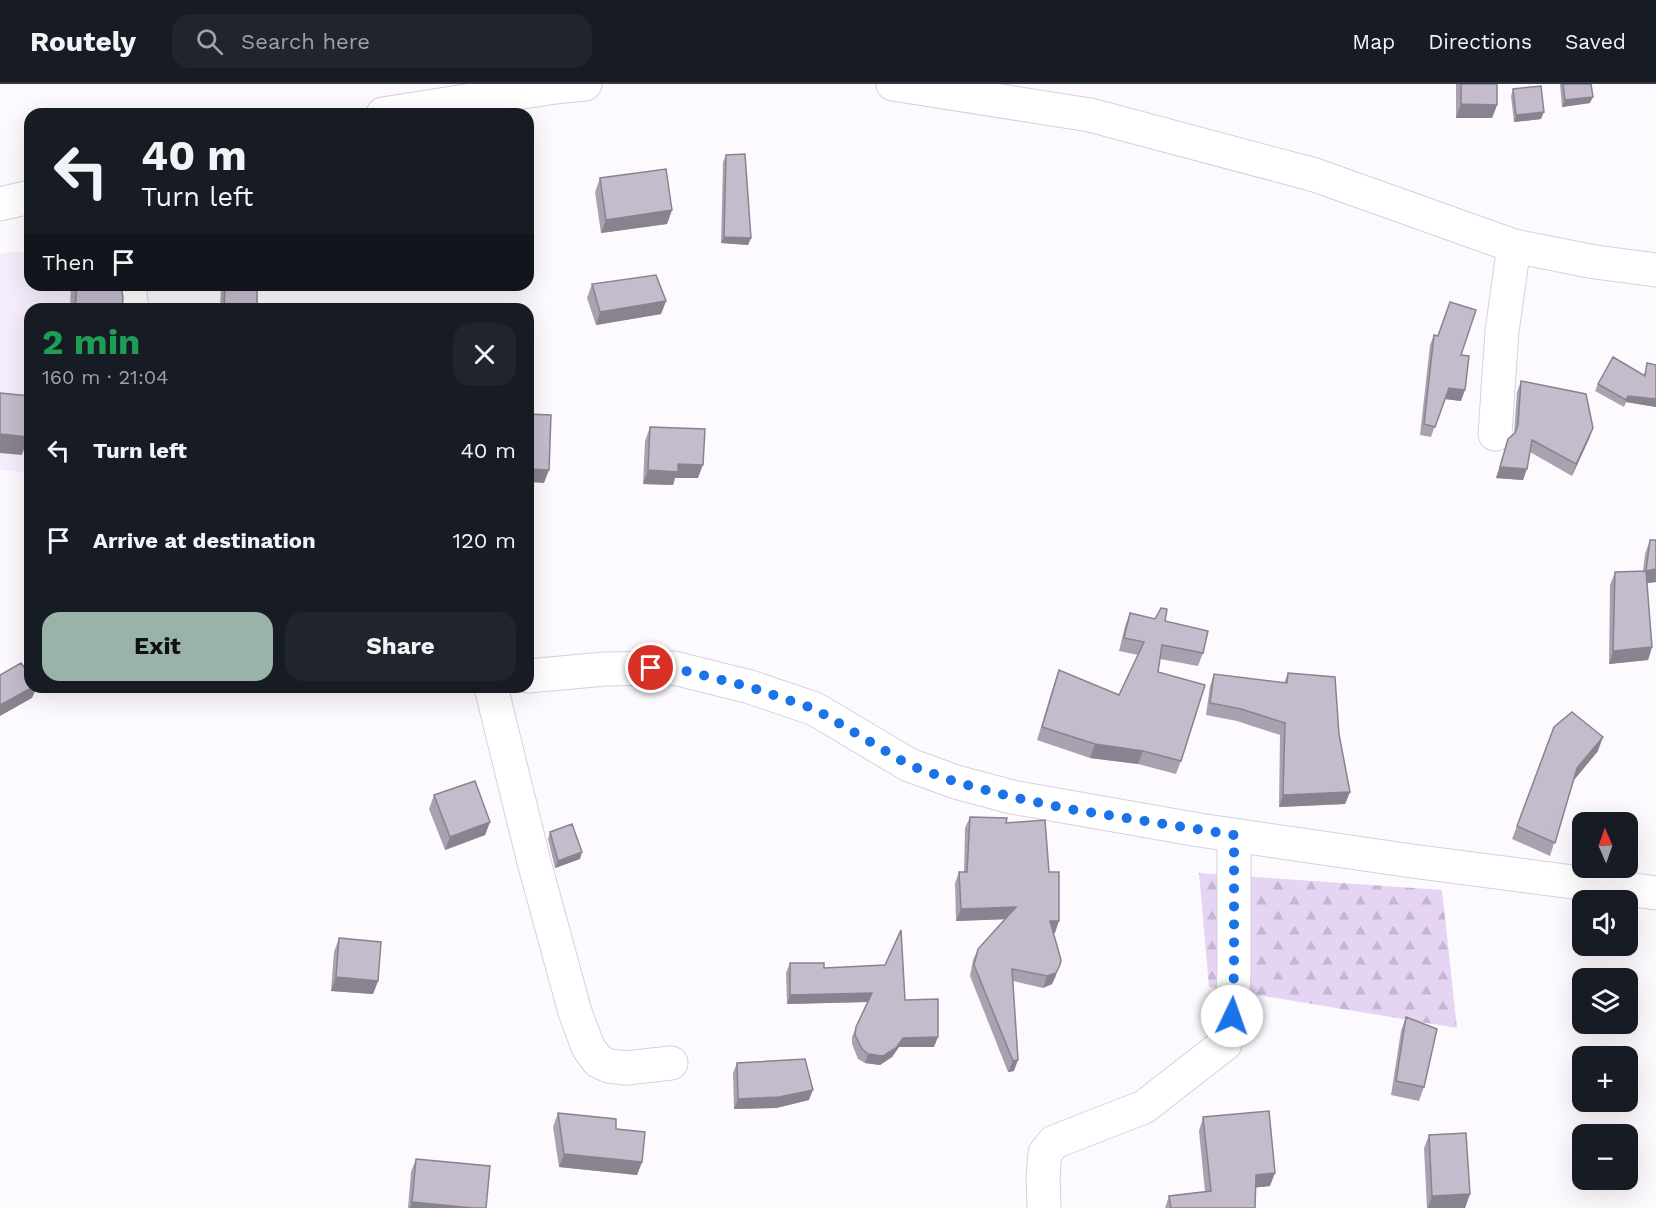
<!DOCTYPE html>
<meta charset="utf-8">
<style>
:root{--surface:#171b24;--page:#20242c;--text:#f1f3f6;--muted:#9ea1a6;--line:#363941;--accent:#9ab3a9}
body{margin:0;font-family:"Work Sans",sans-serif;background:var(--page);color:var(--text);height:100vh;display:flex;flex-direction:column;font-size:22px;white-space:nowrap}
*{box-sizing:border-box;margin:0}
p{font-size:20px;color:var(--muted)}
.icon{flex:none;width:33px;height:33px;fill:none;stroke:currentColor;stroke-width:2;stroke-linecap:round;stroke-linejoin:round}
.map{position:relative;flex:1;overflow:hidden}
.sheet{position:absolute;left:24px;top:219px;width:510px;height:390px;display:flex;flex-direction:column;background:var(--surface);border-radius:18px;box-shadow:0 6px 24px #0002}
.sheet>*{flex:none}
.banner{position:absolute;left:24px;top:24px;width:510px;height:183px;border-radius:18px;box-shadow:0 6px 24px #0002;background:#171b24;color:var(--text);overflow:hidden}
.needle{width:39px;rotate:358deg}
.tools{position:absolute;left:1572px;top:728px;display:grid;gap:12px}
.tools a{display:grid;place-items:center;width:66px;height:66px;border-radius:12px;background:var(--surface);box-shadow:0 6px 24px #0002;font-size:30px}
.pin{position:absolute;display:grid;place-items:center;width:51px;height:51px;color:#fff;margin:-26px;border:3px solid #fff;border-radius:50%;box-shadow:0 2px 6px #0007}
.me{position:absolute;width:66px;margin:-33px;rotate:3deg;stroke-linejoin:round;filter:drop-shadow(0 0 4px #0008)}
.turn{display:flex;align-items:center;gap:21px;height:126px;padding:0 18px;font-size:27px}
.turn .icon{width:78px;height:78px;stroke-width:2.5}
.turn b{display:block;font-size:42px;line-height:51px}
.then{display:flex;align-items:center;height:57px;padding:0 18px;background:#0003;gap:12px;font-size:22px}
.round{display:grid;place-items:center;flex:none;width:63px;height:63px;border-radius:18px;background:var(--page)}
.head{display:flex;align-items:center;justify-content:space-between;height:102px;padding:0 18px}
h1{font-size:36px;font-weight:700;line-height:45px;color:#1e9e55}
.button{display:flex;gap:12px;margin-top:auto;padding:12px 18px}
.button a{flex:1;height:69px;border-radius:18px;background:var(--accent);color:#111;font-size:24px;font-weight:700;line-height:69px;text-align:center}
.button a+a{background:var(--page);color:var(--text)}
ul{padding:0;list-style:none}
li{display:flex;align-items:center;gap:18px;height:90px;padding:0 18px}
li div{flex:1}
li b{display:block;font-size:22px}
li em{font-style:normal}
header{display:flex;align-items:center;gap:36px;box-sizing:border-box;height:84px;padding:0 30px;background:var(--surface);border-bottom:2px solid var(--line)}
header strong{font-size:28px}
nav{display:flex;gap:33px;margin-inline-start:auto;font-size:21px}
.search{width:420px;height:54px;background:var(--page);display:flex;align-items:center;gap:15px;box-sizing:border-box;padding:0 21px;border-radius:18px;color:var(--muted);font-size:22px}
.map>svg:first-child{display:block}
.built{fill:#f6edfc}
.forest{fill:url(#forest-firs)}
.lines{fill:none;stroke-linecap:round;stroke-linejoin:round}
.minor-casing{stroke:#d8cee0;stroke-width:35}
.minor{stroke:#fff;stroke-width:33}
.wall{fill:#a9a1af}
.shaded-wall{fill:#89838f}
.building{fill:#c4bbcc;stroke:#89838f;stroke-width:1.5}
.route{stroke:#1a73e8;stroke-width:10;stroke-dasharray:0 18}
</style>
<header>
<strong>Routely</strong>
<div class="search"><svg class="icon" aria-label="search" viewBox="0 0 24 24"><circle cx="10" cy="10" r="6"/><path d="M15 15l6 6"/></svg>Search here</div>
<nav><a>Map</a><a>Directions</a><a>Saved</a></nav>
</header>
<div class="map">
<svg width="1656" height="1124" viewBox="0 0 1656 1124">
<defs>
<pattern id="forest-firs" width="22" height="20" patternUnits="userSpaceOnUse" patternTransform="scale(1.5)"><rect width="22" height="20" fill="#e5d5f2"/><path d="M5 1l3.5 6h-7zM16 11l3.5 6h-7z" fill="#c4b7d0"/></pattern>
</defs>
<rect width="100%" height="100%" fill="#fcfafe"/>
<path class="built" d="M 30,167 L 30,201 L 119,201 L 118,225 L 30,225 L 30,389 L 0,386 L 0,169 Z"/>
<path class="forest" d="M 1199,789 L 1442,806 L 1457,944 L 1209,903 Z"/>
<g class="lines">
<defs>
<path id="minor" d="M 893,0 L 1090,31 L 1315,91 L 1514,162 L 1595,178 L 1656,186
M 383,30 L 555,3 L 585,0
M 0,120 L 30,113
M 129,201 L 132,225
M 1495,350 L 1502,247 L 1514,162
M 528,592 L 605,585 L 674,584 L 750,603 L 815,625 L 909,681 L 956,698 L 1012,713 L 1199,746 L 1412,777 L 1656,809
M 491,603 L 534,778 L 575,928 L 588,963 L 598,977 L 609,982 L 626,984 L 671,979
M 1044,1124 L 1043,1093 L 1045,1069 L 1054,1058 L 1144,1023 L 1225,960 L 1232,932 L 1234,888 L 1234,751"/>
</defs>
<use href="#minor" class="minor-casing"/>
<use href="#minor" class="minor"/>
</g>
<path class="wall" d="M 1456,0 L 1497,0 L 1497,21 L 1492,34 L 1456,34 Z
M 1560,0 L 1591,0 L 1590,19 L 1562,23 Z
M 1513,5 L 1541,35 L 1514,38 L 1511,12 Z
M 726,71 L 751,154 L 748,161 L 721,159 L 723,78 Z
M 600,94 L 672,126 L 667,140 L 601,149 L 595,108 Z
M 592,200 L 666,217 L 661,230 L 596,241 L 587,214 Z
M 71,201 L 121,201 L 122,225 L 70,225 Z
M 221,201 L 257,201 L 257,225 L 220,225 Z
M 1434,251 L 1461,271 L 1461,317 L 1445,315 L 1431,353 L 1420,351 L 1430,261 Z
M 1647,279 L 1656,281 L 1656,323 L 1626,318 L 1624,323 L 1595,307 L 1598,300 L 1644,291 Z
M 1521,297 L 1593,344 L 1589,355 L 1572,392 L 1530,368 L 1523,396 L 1496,394 L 1508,355 L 1514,350 L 1517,308 Z
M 650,343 L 698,394 L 675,394 L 673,401 L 643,400 L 645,357 Z
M 1650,456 L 1656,456 L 1656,498 L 1647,499 L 1652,563 L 1648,576 L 1609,580 L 1610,501 L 1615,488 L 1643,487 L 1645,470 Z
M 1130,529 L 1165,537 L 1203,569 L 1198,582 L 1160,575 L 1158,588 L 1181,677 L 1176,690 L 1138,680 L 1090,674 L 1037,656 L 1054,600 L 1059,586 L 1119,611 L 1138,571 L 1119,567 L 1125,542 Z
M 1288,589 L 1339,650 L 1350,708 L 1345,720 L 1279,723 L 1280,651 L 1237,637 L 1206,631 L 1210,602 L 1214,590 L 1284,599 Z
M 1554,643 L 1598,667 L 1574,696 L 1550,772 L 1512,755 Z
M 434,711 L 490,738 L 485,751 L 445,766 L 429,725 Z
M 970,733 L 1006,739 L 1049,788 L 1055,849 L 1053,849 L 1056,892 L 1052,900 L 1043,904 L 1013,897 L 1014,987 L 1008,988 L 970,892 L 973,876 L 978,865 L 1005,835 L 956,837 L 955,799 L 959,788 L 964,788 L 965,744 Z
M 550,748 L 580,775 L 555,784 L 548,755 Z
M 339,854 L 378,897 L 373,910 L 331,907 L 334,868 Z
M 790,879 L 824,884 L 905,916 L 934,963 L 899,963 L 892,973 L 880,981 L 865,979 L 858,975 L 852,960 L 852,953 L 856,943 L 867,918 L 787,920 L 786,889 Z
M 1406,933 L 1424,1003 L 1419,1017 L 1391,1011 L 1401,947 Z
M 737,979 L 809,1016 L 776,1024 L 734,1025 L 733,989 Z
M 558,1029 L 616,1045 L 642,1078 L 637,1091 L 559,1083 L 553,1043 Z
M 1203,1033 L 1270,1102 L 1205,1108 L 1199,1047 Z
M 1429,1051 L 1470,1110 L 1465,1124 L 1427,1124 L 1424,1064 Z
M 416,1075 L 486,1124 L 408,1124 L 411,1088 Z
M 1169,1112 L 1171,1124 L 1165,1124 Z"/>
<path class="shaded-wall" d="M 1593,13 L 1590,19 L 1562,23 L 1565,16 Z
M 1461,20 L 1497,21 L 1492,34 L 1456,34 Z
M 1544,28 L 1541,35 L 1514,38 L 1516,31 Z
M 672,126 L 667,140 L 601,149 L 606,136 Z
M 724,153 L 751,154 L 748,161 L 721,159 Z
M 666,217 L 661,230 L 596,241 L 600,228 Z
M 1449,304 L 1465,306 L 1461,317 L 1445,315 Z
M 1628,312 L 1656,315 L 1656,323 L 1626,318 L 1624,323 Z
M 1593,344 L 1589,355 L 1572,392 L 1576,380 Z
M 0,350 L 28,353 L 22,371 L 0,369 Z
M 678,380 L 703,381 L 698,394 L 675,394 L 673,401 L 643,400 L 648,386 Z
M 1500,383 L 1527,385 L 1523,396 L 1496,394 Z
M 528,385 L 549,386 L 544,399 L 528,398 Z
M 1656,485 L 1656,498 L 1641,500 L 1646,487 Z
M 1652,563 L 1648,576 L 1609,580 L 1613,567 Z
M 33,603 L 37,603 L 32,614 L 0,632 L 0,621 Z
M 1603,653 L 1598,667 L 1573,697 L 1577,684 Z
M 1095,660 L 1143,667 L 1138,680 L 1090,674 Z
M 1350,708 L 1345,720 L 1279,723 L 1283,711 Z
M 490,738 L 485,751 L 445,766 L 450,753 Z
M 582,768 L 580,775 L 555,784 L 558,777 Z
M 1016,823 L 1012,835 L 956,837 L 961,825 Z
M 1050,837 L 1059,837 L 1055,849 L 1046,849 Z
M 1060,881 L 1052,900 L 1043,904 L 1047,892 Z
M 336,893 L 378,897 L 373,910 L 331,907 Z
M 872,909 L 868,918 L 787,920 L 790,911 Z
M 938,953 L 934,963 L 899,963 L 892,973 L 880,981 L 865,979 L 868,970 L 903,954 Z
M 1018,976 L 1014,987 L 1008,988 L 1013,977 Z
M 813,1006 L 809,1016 L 776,1024 L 734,1025 L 738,1015 Z
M 564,1070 L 642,1078 L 637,1091 L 559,1083 Z
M 1275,1089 L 1270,1102 L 1251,1104 L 1256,1091 Z
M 1470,1110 L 1465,1124 L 1428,1124 L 1432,1112 Z
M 412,1118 L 473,1124 L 410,1124 Z"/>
<path class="building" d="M 1461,0 L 1497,0 L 1497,21 L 1461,20 Z
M 1563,0 L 1591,0 L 1593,13 L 1565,16 Z
M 1541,2 L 1544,28 L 1516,31 L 1513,5 Z
M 745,70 L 751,154 L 724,153 L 726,71 Z
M 666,85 L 672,126 L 606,136 L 600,94 Z
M 656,191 L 666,217 L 600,228 L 592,200 Z
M 77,201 L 121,201 L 123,214 L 122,225 L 75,225 Z
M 225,201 L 257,201 L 257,225 L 224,225 Z
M 1450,218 L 1476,226 L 1461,271 L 1469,272 L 1465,306 L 1449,304 L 1435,343 L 1424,340 L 1434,251 L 1438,252 Z
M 1613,273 L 1645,292 L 1647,279 L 1656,281 L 1656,315 L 1628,312 L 1626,316 L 1598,300 Z
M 1521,297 L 1586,310 L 1593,344 L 1576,380 L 1532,356 L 1527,385 L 1500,383 L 1508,355 L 1515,349 L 1518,341 Z
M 0,309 L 30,312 L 30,335 L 28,353 L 0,350 Z
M 528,330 L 551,331 L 549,386 L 528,385 Z
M 650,343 L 705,345 L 703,381 L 678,380 L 678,388 L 648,386 Z
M 1650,456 L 1656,456 L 1656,485 L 1646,487 Z
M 1646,487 L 1652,563 L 1613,567 L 1615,488 Z
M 1161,524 L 1167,525 L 1165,537 L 1208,547 L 1203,569 L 1162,561 L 1158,588 L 1205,601 L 1181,677 L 1143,667 L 1095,660 L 1042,643 L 1059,586 L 1119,611 L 1144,558 L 1124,554 L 1130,529 L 1155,535 Z
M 21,579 L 30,591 L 30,603 L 33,603 L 0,621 L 0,591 Z
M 1288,589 L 1335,593 L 1339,650 L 1350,708 L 1283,711 L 1285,639 L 1241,625 L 1210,619 L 1214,590 L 1287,599 Z
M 1572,628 L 1603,653 L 1577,684 L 1555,759 L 1517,742 L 1554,643 Z
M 475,697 L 490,738 L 450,753 L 434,711 Z
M 970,733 L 1007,734 L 1006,739 L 1045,736 L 1049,788 L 1059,788 L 1059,837 L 1050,837 L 1061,876 L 1060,881 L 1056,889 L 1047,892 L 1012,885 L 1018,976 L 1013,977 L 974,881 L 978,865 L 1016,823 L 961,825 L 959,788 L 967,788 Z
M 572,740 L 582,768 L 558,777 L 550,748 Z
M 901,846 L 905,916 L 938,915 L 938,953 L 903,954 L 896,964 L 883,972 L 868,970 L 862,965 L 855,951 L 856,943 L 872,909 L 790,911 L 790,879 L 824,879 L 824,884 L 885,881 Z
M 339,854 L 381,858 L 378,897 L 336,893 Z
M 1406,933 L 1437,945 L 1424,1003 L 1396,997 Z
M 805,975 L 813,1006 L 779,1013 L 738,1015 L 737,979 Z
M 1269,1027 L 1275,1089 L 1256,1091 L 1255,1124 L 1171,1124 L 1169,1112 L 1211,1107 L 1203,1033 Z
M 558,1029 L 616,1035 L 616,1045 L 645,1048 L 642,1078 L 564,1070 Z
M 1466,1049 L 1470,1110 L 1432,1112 L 1429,1051 Z
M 416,1075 L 490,1082 L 486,1124 L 473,1124 L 412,1118 Z"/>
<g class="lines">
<path class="route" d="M 651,584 L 674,584 L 750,603 L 815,625 L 909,681 L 956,698 L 1012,713 L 1069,725 L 1234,751 L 1234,888 L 1232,932"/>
</g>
</svg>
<div class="tools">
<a><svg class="needle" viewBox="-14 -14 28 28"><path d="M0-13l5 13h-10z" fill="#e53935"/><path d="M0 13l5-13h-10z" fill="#9ea1a6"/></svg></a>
<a><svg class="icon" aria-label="sound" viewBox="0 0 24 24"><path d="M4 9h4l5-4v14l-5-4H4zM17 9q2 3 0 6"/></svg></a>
<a><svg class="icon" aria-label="layers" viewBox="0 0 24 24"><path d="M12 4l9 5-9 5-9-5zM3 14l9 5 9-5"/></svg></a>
<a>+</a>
<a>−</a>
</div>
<div class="pin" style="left:651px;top:584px;background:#d93025"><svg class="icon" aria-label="arrive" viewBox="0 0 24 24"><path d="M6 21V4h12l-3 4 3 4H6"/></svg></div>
<svg class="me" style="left:1232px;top:932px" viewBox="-20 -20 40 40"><circle r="19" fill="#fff"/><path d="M0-13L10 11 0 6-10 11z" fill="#1a73e8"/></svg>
<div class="banner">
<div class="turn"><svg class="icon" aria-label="left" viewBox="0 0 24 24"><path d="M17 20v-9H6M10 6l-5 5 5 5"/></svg><div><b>40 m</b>Turn left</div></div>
<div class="then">Then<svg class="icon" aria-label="arrive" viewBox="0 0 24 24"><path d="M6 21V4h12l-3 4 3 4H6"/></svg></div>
</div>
<section class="sheet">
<div class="head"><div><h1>2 min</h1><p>160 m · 21:04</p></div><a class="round"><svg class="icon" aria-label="close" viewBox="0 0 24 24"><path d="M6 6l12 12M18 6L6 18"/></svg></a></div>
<ul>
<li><svg class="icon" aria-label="left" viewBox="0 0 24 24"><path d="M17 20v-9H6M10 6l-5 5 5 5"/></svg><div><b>Turn left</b></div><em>40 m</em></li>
<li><svg class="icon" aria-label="arrive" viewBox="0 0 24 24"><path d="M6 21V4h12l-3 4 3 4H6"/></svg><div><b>Arrive at destination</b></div><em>120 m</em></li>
</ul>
<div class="button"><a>Exit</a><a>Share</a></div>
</section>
</div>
